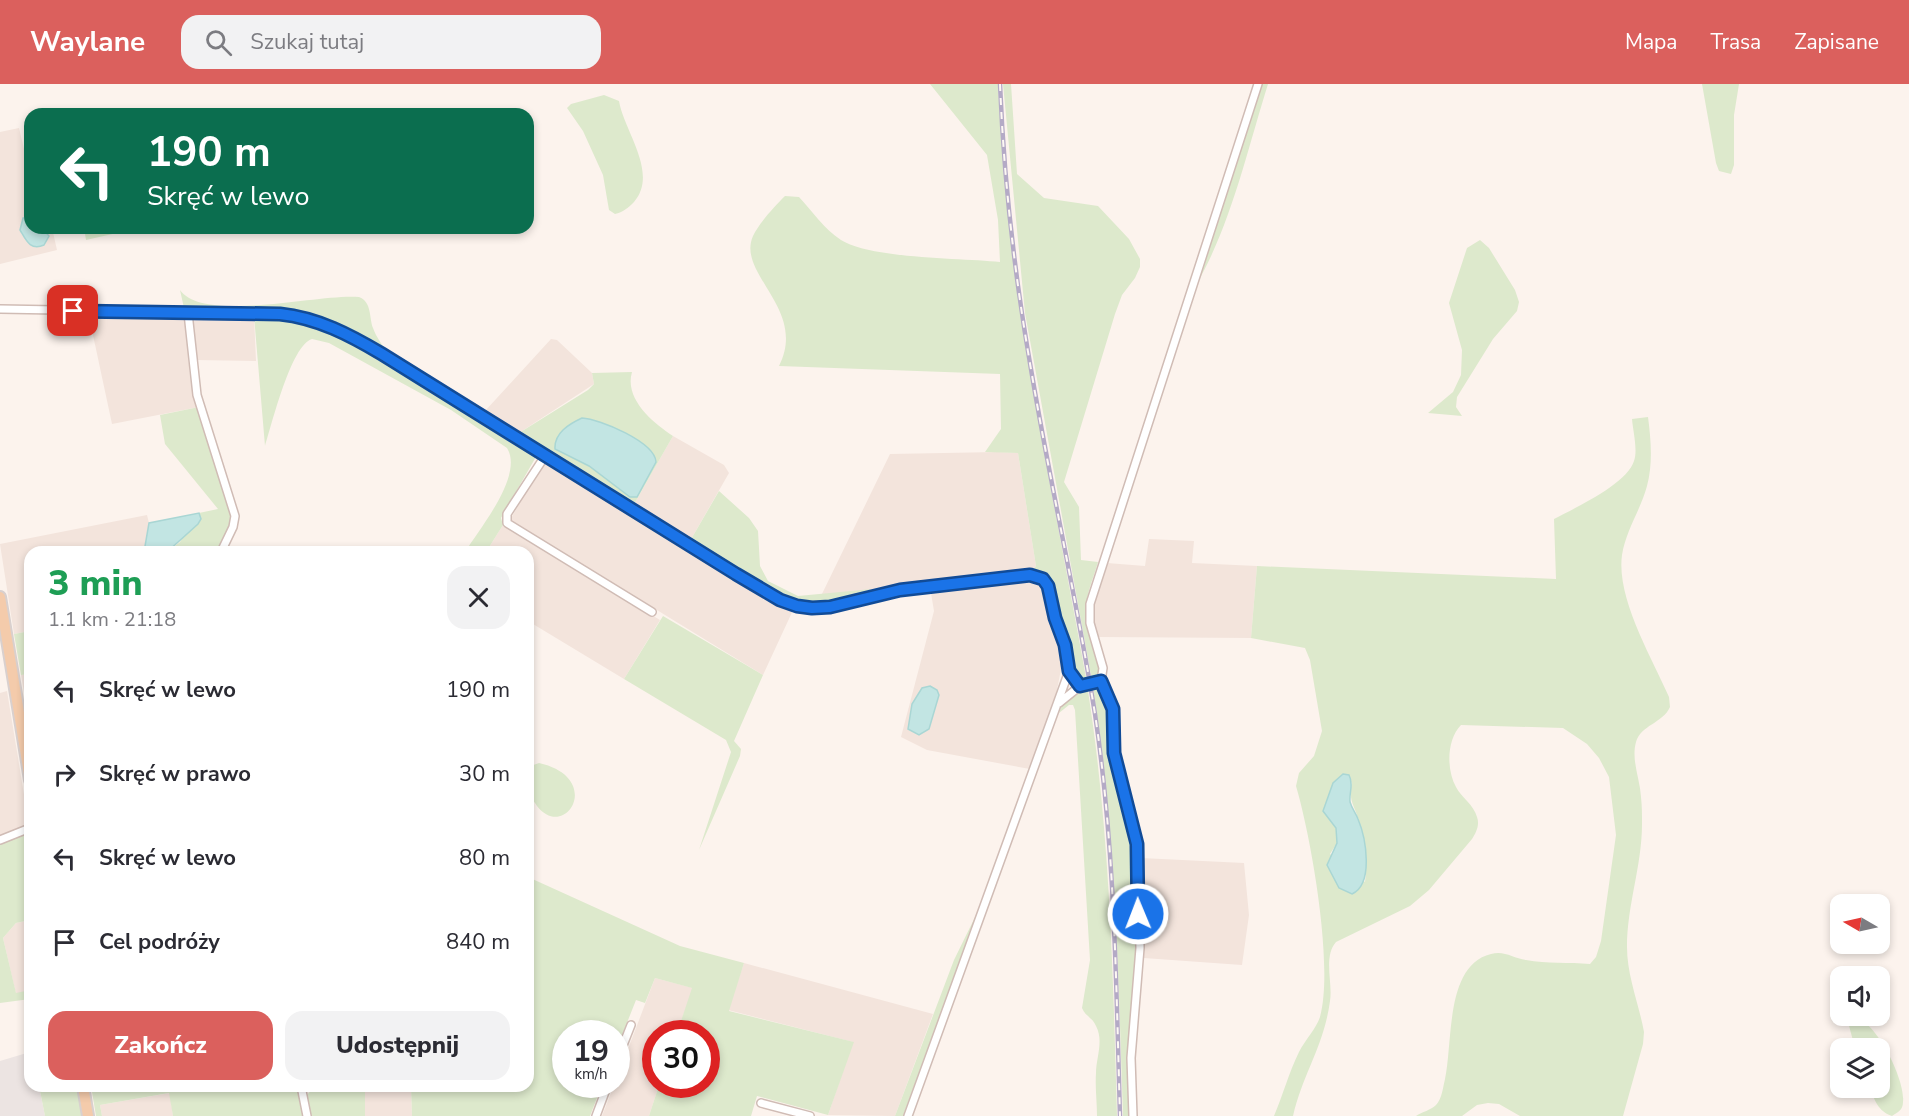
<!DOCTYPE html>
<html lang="pl">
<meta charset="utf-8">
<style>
:root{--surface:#fff;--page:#f2f2f3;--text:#2b2b33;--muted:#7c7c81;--accent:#db605d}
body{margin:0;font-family:"Nunito Sans",sans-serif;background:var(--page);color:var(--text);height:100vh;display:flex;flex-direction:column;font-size:22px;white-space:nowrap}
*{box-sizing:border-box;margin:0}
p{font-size:20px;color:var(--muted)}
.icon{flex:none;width:33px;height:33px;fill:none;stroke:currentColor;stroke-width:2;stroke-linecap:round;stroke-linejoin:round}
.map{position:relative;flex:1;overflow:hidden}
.details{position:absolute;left:24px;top:462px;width:510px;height:546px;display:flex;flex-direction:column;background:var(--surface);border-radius:18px;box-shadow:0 3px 9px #0003}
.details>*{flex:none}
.guide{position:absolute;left:24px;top:24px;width:510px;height:126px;border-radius:18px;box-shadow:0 3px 9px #0003;background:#0b6e4f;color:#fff;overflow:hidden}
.needle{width:39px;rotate:279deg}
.tools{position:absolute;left:1830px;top:810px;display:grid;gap:12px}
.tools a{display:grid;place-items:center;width:60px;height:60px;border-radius:12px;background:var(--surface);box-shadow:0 3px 9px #0003;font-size:30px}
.speed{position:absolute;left:552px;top:936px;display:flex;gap:12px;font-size:30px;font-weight:700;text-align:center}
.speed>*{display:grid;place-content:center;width:78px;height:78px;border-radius:50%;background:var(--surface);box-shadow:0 3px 9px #0003;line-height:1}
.speed small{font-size:15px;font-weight:400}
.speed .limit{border:9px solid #d22;background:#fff;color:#111}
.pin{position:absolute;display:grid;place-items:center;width:51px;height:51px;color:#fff;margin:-26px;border-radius:12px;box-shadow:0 3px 9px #0006}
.me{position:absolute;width:66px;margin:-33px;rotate:359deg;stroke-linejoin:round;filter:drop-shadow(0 0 4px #0008)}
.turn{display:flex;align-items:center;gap:21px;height:126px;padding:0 24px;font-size:27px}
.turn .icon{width:78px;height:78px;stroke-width:2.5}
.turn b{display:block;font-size:42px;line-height:51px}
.round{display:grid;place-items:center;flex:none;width:63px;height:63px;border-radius:18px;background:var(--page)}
.head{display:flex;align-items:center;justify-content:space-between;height:102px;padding:0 24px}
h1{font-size:36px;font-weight:800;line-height:45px;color:#1e9e55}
.button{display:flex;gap:12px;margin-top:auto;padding:12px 24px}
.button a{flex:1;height:69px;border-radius:18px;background:var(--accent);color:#fff;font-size:24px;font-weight:800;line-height:69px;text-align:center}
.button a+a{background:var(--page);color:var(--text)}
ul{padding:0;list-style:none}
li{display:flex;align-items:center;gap:18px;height:84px;padding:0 24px}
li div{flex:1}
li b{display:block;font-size:22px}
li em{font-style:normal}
header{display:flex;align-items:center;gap:36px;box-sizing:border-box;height:84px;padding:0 30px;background:var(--accent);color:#fff}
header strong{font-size:28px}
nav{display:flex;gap:33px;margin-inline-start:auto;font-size:21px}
.search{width:420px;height:54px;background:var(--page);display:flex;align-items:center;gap:15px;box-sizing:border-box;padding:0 21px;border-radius:18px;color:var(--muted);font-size:22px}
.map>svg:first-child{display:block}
.residential{fill:#f3e4dc}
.industrial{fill:#ece4e2}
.green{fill:#dde9cc;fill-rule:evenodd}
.water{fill:#c2e5e3;stroke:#a9d6d4;stroke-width:1.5}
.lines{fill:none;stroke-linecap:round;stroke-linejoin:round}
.street-casing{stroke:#d0bcb5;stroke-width:10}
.primary-casing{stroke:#d9d0ce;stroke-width:14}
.street{stroke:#fff;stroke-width:7}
.primary{stroke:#f4cbab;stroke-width:10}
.rail-casing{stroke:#b4aac6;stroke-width:4.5}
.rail{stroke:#fef8f4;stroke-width:2;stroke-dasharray:7;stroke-linecap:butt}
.route-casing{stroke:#114b97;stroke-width:15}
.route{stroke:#1a73e8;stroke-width:10}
</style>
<header>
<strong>Waylane</strong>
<div class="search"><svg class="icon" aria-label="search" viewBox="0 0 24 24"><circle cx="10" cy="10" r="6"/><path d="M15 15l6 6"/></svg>Szukaj tutaj</div>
<nav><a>Mapa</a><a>Trasa</a><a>Zapisane</a></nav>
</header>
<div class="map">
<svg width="1909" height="1032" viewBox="0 0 1909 1032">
<rect width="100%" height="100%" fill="#fcf3ed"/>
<path class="residential" d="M 19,44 L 30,90 L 30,144 L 52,144 L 57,166 L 0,180 L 0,48 Z
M 87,223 L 184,224 L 190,293 L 199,323 L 112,340 Z
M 195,232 L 254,232 L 256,277 L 196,276 L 191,237 Z
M 551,255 L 557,256 L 592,289 L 594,300 L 519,349 L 485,327 Z
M 673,352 L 724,381 L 729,389 L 690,457 L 633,422 Z
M 998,368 L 1018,369 L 1036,482 L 1033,486 L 821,512 L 890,370 Z
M 546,379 L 550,379 L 794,524 L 763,591 L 510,436 L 541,382 Z
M 147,431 L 149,439 L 144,468 L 30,468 L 30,547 L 14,550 L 0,460 Z
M 503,441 L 660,536 L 624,595 L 528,537 L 528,468 L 486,468 Z
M 1149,455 L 1194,457 L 1192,479 L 1257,482 L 1251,554 L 1098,553 L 1094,539 L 1094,517 L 1107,479 L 1145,482 Z
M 1031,495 L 1040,498 L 1044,503 L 1063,575 L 1055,616 L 1030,685 L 927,666 L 901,653 L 934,527 L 931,509 Z
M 30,590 L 30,642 L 21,591 Z
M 7,607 L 29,741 L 0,753 L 0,609 Z
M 1141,774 L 1244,779 L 1249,831 L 1242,881 L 1144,874 Z
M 30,836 L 30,906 L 16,910 L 3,854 L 16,839 Z
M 744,879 L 933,930 L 895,1032 L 828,1031 L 853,958 L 728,926 Z
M 655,894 L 693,904 L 677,949 L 656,950 L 656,1000 L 659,1001 L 649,1032 L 602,1032 L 614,1001 L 616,1000 L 617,994 Z
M 411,1003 L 412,1032 L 365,1032 L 364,1005 Z
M 170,1009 L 173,1032 L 102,1032 L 100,1021 Z"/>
<path class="industrial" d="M 30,968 L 30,1002 L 39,1002 L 45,1032 L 0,1032 L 0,977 Z"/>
<path class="green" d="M 930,0 L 998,0 C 1008,204 1051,399 1087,599 L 1079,597 L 1072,586 L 1067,556 L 1048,495 L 1045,490 L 1033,486 L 1036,482 L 1018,369 L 985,368 L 1001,345 L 1000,290 L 779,282 C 808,225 736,190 753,152 C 759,139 775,122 785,112 L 799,113 C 813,128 824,145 841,156 C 871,175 962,174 1000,178 L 998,136 L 987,71 Z
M 1003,0 L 1011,0 L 1017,90 L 1044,114 L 1098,122 L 1129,155 L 1140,175 L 1140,183 L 1135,194 L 1122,211 L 1115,230 L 1064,398 L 1079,423 L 1081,476 L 1098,478 C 1093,496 1084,514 1086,533 C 1087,552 1104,575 1098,593 L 1092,597 L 1025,229 Z
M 1260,0 L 1268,0 C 1247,67 1231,141 1196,201 Z
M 1702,0 L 1739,0 L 1734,31 L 1734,81 L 1731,90 L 1719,87 L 1716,79 Z
M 604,11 L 619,17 C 624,47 659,89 634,118 C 628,124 623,128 615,130 L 609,126 L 603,91 L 583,47 L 567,24 L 571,20 Z
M 84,144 L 139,144 L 86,156 Z
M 1480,156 L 1489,164 L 1515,206 L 1519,218 L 1517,227 L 1493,255 L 1457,313 L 1456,323 L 1462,332 L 1428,329 L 1453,308 L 1461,291 L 1462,266 L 1449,219 L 1467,164 Z
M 180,206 C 204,240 320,209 359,213 C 372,218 369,233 373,244 C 376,253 383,262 389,270 L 333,239 L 302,228 L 184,224 Z
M 254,232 L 281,233 L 315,239 L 349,255 L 537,371 L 501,434 L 503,441 L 486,468 L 465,468 C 480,444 524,391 507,364 L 451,326 L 329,259 L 312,255 C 291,261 272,340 265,362 Z
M 632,288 C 624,315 653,339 673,352 L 633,422 L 519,349 L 588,306 L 594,300 L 592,289 Z
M 199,323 L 231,430 L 229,445 L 218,468 L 167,468 L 180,458 L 199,429 L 218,425 L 165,360 L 160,331 Z
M 1648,333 C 1651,356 1653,379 1647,402 C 1641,425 1626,446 1622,471 C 1616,514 1652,574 1669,613 L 1670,623 C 1663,639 1641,641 1636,658 C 1631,676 1640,695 1641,713 C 1642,722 1642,731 1642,740 C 1642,782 1627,821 1627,863 C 1627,892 1639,920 1644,948 L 1643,960 L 1623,1032 L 1520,1032 L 1499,1020 L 1488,1019 L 1477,1021 L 1462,1032 L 1416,1032 C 1422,1028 1431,1026 1436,1021 C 1442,1015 1443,1003 1445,995 C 1453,958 1445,881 1491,870 C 1504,866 1513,874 1526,876 C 1547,880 1569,878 1590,880 L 1596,873 L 1601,857 L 1616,751 L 1609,693 L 1599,674 L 1587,660 L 1563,644 L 1461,641 C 1447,655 1446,685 1456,703 C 1461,713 1474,721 1477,733 C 1480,741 1476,749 1472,755 L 1429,806 L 1410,822 L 1336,858 C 1323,873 1333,899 1330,917 C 1324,962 1303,989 1293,1032 L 1274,1032 C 1283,1011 1289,988 1299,968 C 1305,956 1316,945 1320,933 C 1334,882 1311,753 1296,702 L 1299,689 L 1314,672 L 1322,647 L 1310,576 L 1305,564 L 1251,554 L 1257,482 L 1556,495 L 1554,435 C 1575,424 1627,400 1634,377 C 1638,366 1633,347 1632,335 ZM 1352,697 C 1348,717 1354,720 1359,737 C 1364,756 1368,779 1365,798 L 1330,770 L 1337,759 L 1336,744 Z
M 719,407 L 749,434 L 758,447 L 760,482 L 768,497 L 798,512 L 872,505 L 835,518 L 805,521 L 775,510 L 690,457 Z
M 663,532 L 763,591 L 734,657 L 741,665 L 740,672 L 699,766 L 731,668 L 726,656 L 624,595 Z
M 30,547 L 30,590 L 21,591 L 14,550 Z
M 1093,605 L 1102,606 L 1110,628 L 1112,673 L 1134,753 L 1136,779 L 1138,860 L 1131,1032 L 1123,1032 C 1118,889 1116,746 1093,605 Z
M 1081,606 L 1088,607 C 1110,748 1113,890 1117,1032 L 1097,1032 C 1097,1018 1095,1003 1096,989 C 1096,974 1104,957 1096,942 C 1093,934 1085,932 1082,924 L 1090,876 L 1075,626 L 1073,621 L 1069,621 L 1059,629 L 1062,621 Z
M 539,679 C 605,694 565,758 537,722 C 534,717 529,712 528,706 C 527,699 528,690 528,683 Z
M 27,749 L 30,750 L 30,836 L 16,839 L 3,854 L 16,909 L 30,906 L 30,915 L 0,919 L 0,760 Z
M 528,793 L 680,862 L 744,879 L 729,927 L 854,958 L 828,1031 L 757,1012 L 751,1032 L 649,1032 L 659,1001 L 706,1000 L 706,950 L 677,949 L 692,904 L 655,894 L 645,919 L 636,916 L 617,964 L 616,950 L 566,950 L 566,1000 L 602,1001 L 590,1032 L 412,1032 L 411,1003 L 365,1005 L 365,1032 L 310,1032 L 306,1012 L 315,1002 L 528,1002 Z
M 979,825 L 903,1032 L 895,1032 L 954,876 Z
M 1850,932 C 1874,931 1906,996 1903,1018 C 1903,1026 1898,1028 1892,1032 C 1878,1027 1875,1017 1870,1004 L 1880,1004 L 1880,964 L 1855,964 L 1848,938 Z
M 39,1002 L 78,1002 L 83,1032 L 45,1032 Z
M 91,1002 L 297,1002 L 303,1032 L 173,1032 L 169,1009 L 100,1021 L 102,1032 L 96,1032 Z"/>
<path class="water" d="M 23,134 L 30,134 L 30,144 L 42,144 L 49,152 L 44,161 C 30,167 26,156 20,146 Z
M 582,334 C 600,335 655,358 656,378 L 637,413 L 630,413 L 589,382 L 555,365 C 554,349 569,340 582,334 Z
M 199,429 L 201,435 L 198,440 L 167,468 L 144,468 L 149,439 Z
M 930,602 L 937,606 L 939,611 L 929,645 L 919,651 L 908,645 L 912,620 L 922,604 Z
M 1343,690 L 1349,691 C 1354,700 1349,708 1350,718 C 1352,725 1356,729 1358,735 C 1366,754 1374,800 1352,810 L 1339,804 L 1327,781 L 1337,759 L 1336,744 L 1323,727 L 1333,699 Z"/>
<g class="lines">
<defs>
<path id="street" d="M 0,225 L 280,230 C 318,234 350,251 382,270 L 737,490 L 780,516 L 797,522 L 812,524 L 830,523 L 900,506 L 1038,492 L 1048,502 L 1055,534 L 1065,561 L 1069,587 L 1080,602
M 188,229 L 197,311 L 235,432 L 233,443 L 221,468
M 545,372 L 507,430 L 507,439 L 652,528
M 1059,619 L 1080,602 L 1101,597
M 0,756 L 30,744
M 616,979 L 631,941
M 301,1002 L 307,1032
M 761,1019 L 810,1032
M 596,1032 L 608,1000
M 908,1032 L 1069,587
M 1133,1032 L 1131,974 L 1140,864 L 1138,768 L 1117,683 L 1113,625 L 1101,597 L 1103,584 L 1090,539 L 1090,520 L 1258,0"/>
<path id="primary" d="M 0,513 L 30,696
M 83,1002 L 88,1032"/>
</defs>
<use href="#street" class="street-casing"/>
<use href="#primary" class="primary-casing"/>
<use href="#street" class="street"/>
<use href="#primary" class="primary"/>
<defs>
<path id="rail" d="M 1000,0 C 1004,98 1015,195 1032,291 C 1051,404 1077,517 1095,630 C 1115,763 1116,898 1120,1032"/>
</defs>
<use href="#rail" class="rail-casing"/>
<use href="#rail" class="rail"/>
</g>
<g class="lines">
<defs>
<path id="route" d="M 73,227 L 280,230 C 318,234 350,251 382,270 L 736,490 L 780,516 L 797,522 L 812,524 L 830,523 L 900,506 L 1030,491 L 1043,495 L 1048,502 L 1055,534 L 1065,561 L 1069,587 L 1080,602 L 1101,597 L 1113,625 L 1114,669 L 1137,760 L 1138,830"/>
</defs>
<use href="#route" class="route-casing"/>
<use href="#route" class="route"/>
</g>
</svg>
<div class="tools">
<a><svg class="needle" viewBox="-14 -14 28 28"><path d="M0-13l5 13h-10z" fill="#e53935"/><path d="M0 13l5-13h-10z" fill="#7c7c81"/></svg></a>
<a><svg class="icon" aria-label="sound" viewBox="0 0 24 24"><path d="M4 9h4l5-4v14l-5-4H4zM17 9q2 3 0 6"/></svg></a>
<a><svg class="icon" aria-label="layers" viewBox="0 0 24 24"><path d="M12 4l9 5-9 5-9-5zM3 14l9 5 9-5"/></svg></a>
</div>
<div class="speed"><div>19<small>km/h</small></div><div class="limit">30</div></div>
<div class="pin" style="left:73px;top:227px;background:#d93025"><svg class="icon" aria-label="arrive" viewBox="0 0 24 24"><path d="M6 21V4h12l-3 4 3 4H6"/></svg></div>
<svg class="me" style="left:1138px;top:830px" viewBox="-20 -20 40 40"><circle r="17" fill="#1a73e8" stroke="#fff" stroke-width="3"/><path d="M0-11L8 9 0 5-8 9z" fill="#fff"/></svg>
<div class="guide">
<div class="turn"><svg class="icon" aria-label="left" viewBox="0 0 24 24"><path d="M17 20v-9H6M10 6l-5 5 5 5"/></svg><div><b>190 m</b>Skręć w lewo</div></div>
</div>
<section class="details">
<div class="head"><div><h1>3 min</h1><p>1.1 km · 21:18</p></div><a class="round"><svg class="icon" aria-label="close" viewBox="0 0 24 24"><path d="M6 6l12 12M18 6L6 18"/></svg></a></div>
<ul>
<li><svg class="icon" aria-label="left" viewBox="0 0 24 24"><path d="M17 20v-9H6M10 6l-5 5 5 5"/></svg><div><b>Skręć w lewo</b></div><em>190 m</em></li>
<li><svg class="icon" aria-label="right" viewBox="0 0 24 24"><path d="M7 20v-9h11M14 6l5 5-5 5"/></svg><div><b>Skręć w prawo</b></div><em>30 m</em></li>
<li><svg class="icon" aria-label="left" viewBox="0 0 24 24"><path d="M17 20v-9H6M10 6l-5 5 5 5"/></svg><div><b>Skręć w lewo</b></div><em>80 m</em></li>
<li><svg class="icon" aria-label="arrive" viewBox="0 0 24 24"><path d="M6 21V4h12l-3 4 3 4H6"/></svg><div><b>Cel podróży</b></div><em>840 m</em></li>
</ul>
<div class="button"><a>Zakończ</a><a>Udostępnij</a></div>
</section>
</div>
